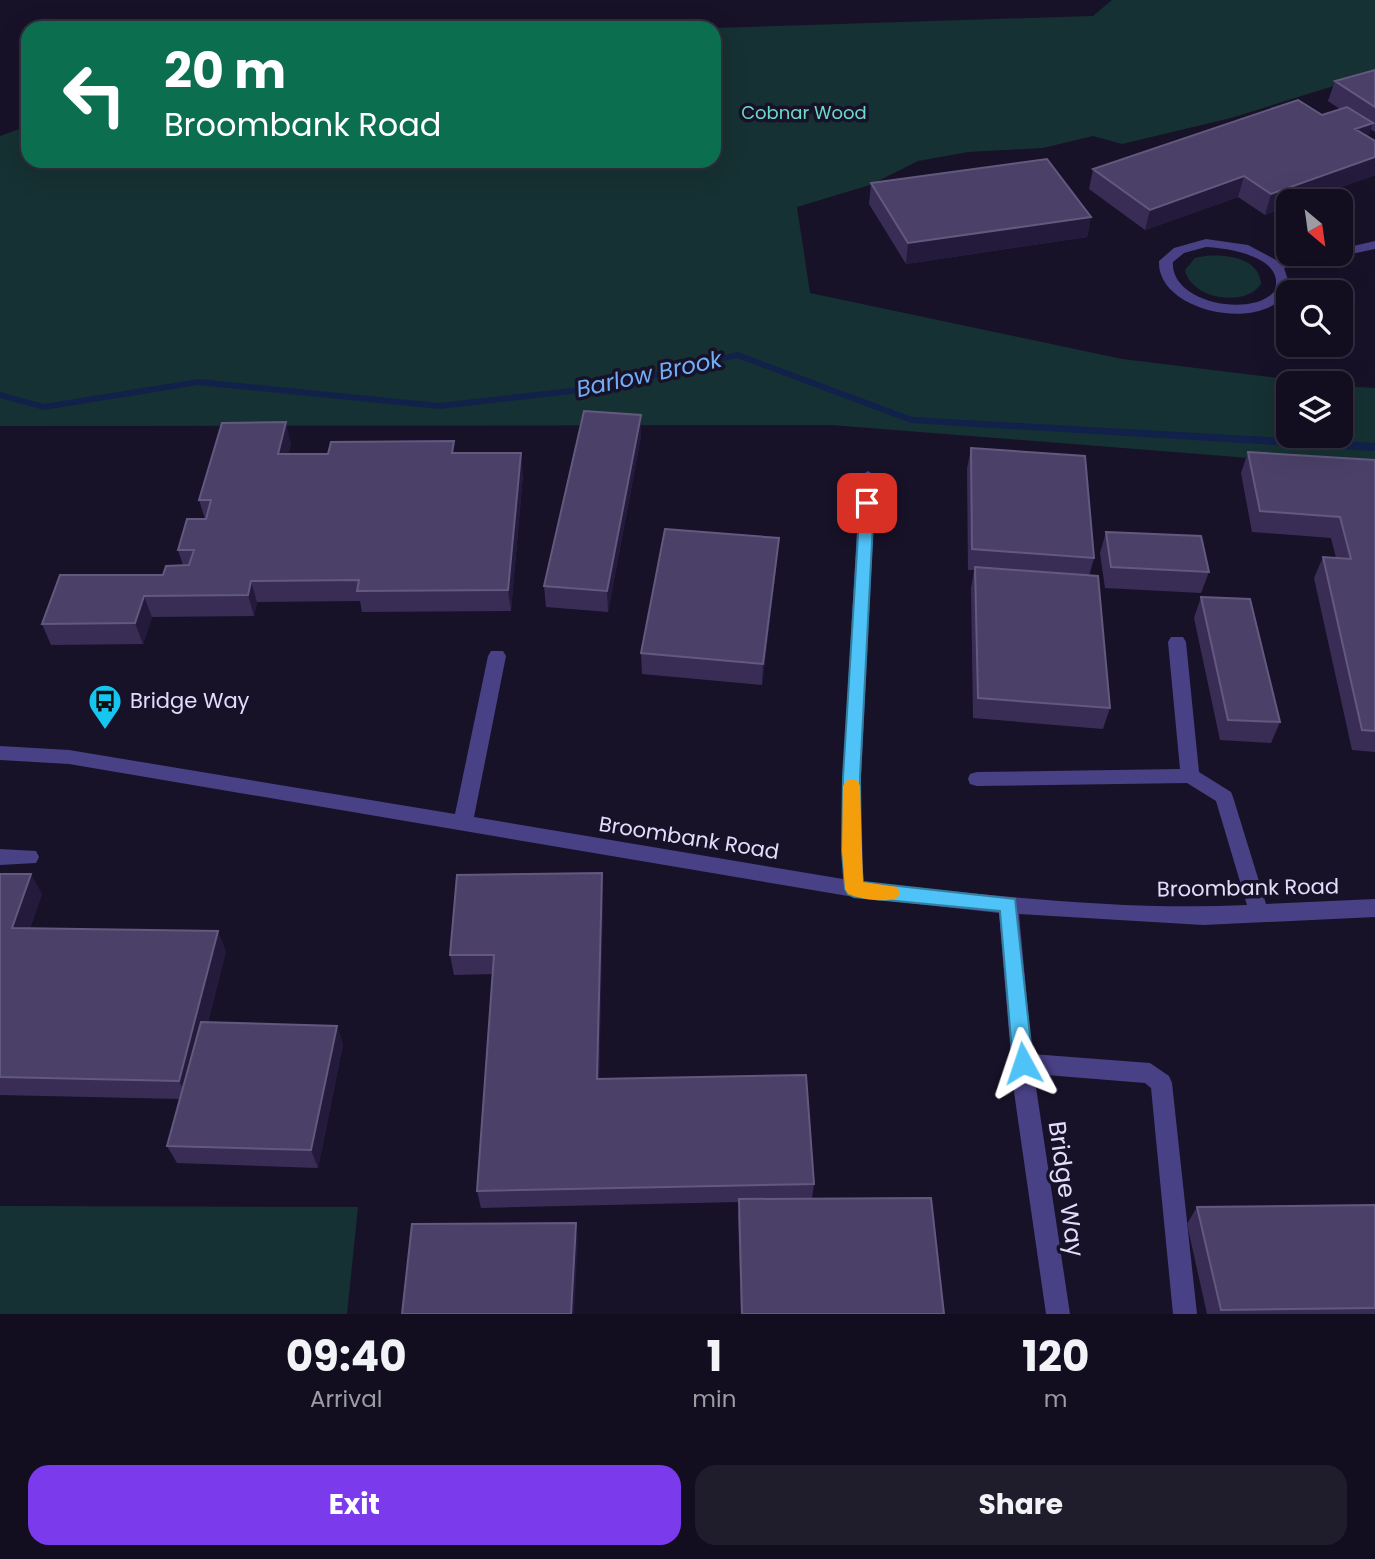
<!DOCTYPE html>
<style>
:root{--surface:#120e1f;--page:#1f1c2c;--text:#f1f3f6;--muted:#9c9ca4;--line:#312e3d;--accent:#7c3aed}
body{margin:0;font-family:Poppins,sans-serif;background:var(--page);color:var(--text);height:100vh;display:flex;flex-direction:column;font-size:26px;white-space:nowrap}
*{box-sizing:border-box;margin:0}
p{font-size:23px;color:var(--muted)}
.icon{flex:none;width:38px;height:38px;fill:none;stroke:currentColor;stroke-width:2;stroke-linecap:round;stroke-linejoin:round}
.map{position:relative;height:1314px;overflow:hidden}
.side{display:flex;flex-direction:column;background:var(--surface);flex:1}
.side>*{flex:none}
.banner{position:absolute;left:21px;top:21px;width:700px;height:147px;border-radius:21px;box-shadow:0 7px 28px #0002,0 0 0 2px var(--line);background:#0b6e4f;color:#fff;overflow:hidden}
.needle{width:46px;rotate:151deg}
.buttons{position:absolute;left:1276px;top:189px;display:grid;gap:14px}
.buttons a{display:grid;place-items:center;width:77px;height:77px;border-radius:14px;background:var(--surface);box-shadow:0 7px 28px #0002,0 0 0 2px var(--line);font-size:35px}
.pin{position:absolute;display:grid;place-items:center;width:60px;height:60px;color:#fff;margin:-30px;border-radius:14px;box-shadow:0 4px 10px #0006}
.me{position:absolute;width:77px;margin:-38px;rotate:355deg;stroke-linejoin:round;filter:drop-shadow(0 0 5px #0008)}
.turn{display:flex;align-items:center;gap:24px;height:147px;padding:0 28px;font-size:32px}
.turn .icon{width:91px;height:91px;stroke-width:2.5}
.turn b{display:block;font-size:49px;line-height:60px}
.eta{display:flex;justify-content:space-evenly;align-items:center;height:119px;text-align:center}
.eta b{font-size:42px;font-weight:700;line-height:49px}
.action{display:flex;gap:14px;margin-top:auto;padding:14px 28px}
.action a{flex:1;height:80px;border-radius:21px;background:var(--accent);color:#fff;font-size:28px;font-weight:700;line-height:80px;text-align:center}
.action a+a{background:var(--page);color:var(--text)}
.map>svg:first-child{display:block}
.green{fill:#163133}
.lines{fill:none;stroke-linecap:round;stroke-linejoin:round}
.stream{fill:#11214a;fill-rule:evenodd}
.minor{fill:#494185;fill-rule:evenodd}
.wall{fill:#392d56}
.shaded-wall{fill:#241a3c}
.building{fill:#4b4068;stroke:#63597f;stroke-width:2}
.route{fill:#4fc3f7;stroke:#337fa1;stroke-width:2}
.slow{fill:#f59e0b}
.labels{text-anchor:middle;stroke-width:7;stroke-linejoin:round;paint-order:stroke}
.far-park-label{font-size:18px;fill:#6cdac8;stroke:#181229}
.poi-label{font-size:21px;fill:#e3ddfd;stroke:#181229;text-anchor:start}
.street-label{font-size:21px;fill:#e3ddfd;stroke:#181229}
.water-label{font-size:23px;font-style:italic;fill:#71adf6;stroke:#181229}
.near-street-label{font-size:24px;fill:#e3ddfd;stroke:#181229}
</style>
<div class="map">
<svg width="1375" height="1314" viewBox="0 0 1375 1314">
<rect width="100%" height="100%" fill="#181229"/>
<path class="green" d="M 1112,0 L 1375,0 L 1375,73 L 1231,118 L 1122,144 L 1093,136 L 1043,148 L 968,152 L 918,161 L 870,185 L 797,207 L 810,293 L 1122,359 L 1319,383 L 1288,383 L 1288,436 L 1340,436 L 1341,386 L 1375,388 L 1375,468 L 831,425 L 0,426 L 0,136 L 28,126 L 28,161 L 714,161 L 714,28 L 1093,16 Z
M 1205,256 C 1225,254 1260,258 1261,284 C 1245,308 1191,299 1185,270 L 1195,258 Z
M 0,1206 L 358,1207 L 347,1314 L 0,1314 Z"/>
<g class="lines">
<path class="stream" d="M 738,352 L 912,417 L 1375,443 L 1375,451 L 911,423 L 737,358 L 606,390 L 439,409 L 198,385 L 44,410 L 0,398 L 0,392 L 44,404 L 198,379 L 439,403 L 606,384 Z"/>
<path class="minor" d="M 1206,239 L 1248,245 L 1278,261 L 1317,254 L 1340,254 L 1340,249 L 1375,241 L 1375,249 L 1284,268 L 1290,286 C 1270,336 1156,313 1159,261 L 1174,248 ZM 1206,247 C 1228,248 1288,257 1274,292 C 1249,318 1170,302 1173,262 L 1184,253 Z
M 868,471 L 876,476 L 861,777 L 863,882 C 990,895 1119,911 1247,905 L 1216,801 L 1187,783 L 977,786 L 970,784 L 968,779 L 970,774 L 977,772 L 1180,769 L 1168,642 L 1171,637 L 1183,637 L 1186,642 L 1199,772 L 1231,792 L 1233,797 L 1266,904 L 1375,899 L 1375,917 L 1203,925 L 1019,914 L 1032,1054 L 1150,1063 L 1169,1076 L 1172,1083 L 1197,1314 L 1173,1314 L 1151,1088 L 1145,1083 L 1034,1074 L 1070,1314 L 1046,1314 L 1014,1092 L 999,913 L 854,897 L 69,764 L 0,760 L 0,746 L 69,750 L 455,814 L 488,656 L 491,651 L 503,651 L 506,656 L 474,817 L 843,879 L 843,777 L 860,476 Z
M 0,849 L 36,851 L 39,857 L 36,863 L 0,865 Z"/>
</g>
<path class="wall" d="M 1375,70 L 1375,132 L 1370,129 L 1368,137 L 1375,141 L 1375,175 L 1302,201 L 1288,201 L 1288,206 L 1265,215 L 1238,197 L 1145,230 L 1089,189 L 1093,169 L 1322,115 L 1340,109 L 1328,101 L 1335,81 Z
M 871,183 L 1091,217 L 1087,237 L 906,264 L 869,204 Z
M 641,415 L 641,436 L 608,612 L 546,607 L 544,586 Z
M 291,444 L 288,454 L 455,453 L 523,474 L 511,611 L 362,612 L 360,601 L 257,602 L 254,616 L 152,617 L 143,644 L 51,645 L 42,624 L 183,565 L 178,550 L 205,519 L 199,500 Z
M 971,448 L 1094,558 L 1089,576 L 1110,708 L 1103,729 L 973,718 L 971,588 L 974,570 L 968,570 L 967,469 Z
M 1248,452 L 1375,460 L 1375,752 L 1352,750 L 1314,578 L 1323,557 L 1336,558 L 1331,538 L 1252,532 L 1241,473 Z
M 1106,532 L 1209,572 L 1201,593 L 1105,588 L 1100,553 Z
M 777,560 L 762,685 L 642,674 L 641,653 Z
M 1201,597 L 1280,722 L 1271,743 L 1220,740 L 1194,618 Z
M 602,873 L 603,892 L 599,1079 L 814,1184 L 812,1198 L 944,1314 L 741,1314 L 738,1216 L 739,1202 L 481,1208 L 477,1191 L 493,974 L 454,975 L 450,955 Z
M 0,874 L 42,894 L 30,928 L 226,951 L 208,1022 L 343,1044 L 318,1168 L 177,1163 L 167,1146 L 180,1099 L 0,1095 Z
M 1375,1205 L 1375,1314 L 1207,1314 L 1187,1224 L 1197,1207 Z"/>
<path class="shaded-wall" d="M 1373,123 L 1366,143 L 1355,129 Z
M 1375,157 L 1375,175 L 1302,201 L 1288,201 L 1288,206 L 1265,215 L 1271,194 Z
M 1244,176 L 1238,197 L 1145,230 L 1150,210 Z
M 1091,217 L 1087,237 L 906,264 L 908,243 Z
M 641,415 L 641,436 L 608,612 L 607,591 Z
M 286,422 L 291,444 L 283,475 L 278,454 Z
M 521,453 L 523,474 L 511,611 L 508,590 Z
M 779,538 L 777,560 L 762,685 L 763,664 Z
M 251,581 L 257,602 L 254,616 L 248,595 Z
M 144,596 L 152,617 L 143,644 L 135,623 Z
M 602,873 L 603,892 L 599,1097 L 597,1079 Z
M 31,874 L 42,894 L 23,947 L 12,928 Z
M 218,931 L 226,951 L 188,1099 L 179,1081 Z
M 337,1026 L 343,1044 L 318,1168 L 311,1150 Z
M 576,1223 L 578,1239 L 574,1314 L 571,1314 Z"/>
<path class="building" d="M 1375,70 L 1375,107 L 1335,81 Z
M 1298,100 L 1322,115 L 1347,107 L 1373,123 L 1355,129 L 1375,141 L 1375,157 L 1271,194 L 1244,176 L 1150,210 L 1093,169 Z
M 1047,159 L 1091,217 L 908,243 L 871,183 Z
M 584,411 L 641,415 L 607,591 L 544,586 Z
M 286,422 L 278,454 L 328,454 L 331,442 L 454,441 L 452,453 L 521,453 L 508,590 L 357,591 L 359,580 L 251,581 L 248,595 L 144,596 L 135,623 L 42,624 L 60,575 L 163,575 L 166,566 L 189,565 L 194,550 L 178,550 L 187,519 L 206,519 L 211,500 L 199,500 L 222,423 Z
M 971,448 L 1085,456 L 1094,558 L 972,549 Z
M 1248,452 L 1375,460 L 1375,731 L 1362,730 L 1323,557 L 1351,559 L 1340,517 L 1260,511 Z
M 665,529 L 779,538 L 763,664 L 641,653 Z
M 1106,532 L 1201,536 L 1209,572 L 1111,567 Z
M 975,567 L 1098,576 L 1110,708 L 978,698 Z
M 1201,597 L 1250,599 L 1280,722 L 1228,720 Z
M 602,873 L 597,1079 L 806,1075 L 814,1184 L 477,1191 L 494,955 L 450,955 L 457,875 Z
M 0,874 L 31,874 L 12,928 L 218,931 L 179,1081 L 0,1077 Z
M 201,1022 L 337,1026 L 311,1150 L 167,1146 Z
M 931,1198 L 944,1314 L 742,1314 L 739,1199 Z
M 1375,1205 L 1375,1308 L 1221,1310 L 1197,1207 Z
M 576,1223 L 571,1314 L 402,1314 L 412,1224 Z"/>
<path class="route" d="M 867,499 L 874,503 L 860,777 L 860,851 L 863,882 L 1015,899 L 1033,1063 L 1030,1069 L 1023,1072 L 1016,1069 L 1013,1063 L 1000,911 L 854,897 L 848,894 L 845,889 L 842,851 L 843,777 L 860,503 Z"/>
<path class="slow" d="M 852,779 L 858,781 L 860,786 L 863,882 L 897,887 L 900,893 L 897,898 C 884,903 861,899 848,894 L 845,889 L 842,851 L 843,786 L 846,781 Z"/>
<defs>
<symbol id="bus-pin" viewBox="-11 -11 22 30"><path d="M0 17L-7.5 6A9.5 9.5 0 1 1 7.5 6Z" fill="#15c7f0" stroke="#181229"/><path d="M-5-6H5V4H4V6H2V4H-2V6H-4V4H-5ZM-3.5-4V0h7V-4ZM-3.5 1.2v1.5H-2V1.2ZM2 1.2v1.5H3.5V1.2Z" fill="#111"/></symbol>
</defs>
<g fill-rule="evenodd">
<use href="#bus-pin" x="86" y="682" width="38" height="52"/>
</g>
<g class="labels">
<g class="far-park-label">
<text x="804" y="119">Cobnar Wood</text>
</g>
<g class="poi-label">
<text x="130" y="708">Bridge Way</text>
</g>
<g class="street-label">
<text transform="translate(689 838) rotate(9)" y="7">Broombank Road</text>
<text transform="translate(1248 888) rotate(-1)" y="7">Broombank Road</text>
</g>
<g class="water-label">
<text transform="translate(649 374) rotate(-12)" y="8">Barlow Brook</text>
</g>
<g class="near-street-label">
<text transform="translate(1066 1189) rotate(82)" y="8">Bridge Way</text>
</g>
</g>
</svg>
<div class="buttons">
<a><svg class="needle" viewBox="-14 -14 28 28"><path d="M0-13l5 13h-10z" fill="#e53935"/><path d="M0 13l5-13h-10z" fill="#9c9ca4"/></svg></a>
<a><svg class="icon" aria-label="search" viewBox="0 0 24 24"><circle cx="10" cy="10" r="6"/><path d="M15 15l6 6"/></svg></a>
<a><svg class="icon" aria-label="layers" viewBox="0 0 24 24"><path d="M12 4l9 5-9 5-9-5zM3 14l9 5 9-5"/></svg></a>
</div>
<div class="pin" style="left:867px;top:503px;background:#d93025"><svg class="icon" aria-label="arrive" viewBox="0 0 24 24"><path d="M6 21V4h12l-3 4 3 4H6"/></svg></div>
<svg class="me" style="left:1023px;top:1063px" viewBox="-20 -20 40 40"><path d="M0-17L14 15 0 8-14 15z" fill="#4fc3f7" stroke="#fff" stroke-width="4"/></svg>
<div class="banner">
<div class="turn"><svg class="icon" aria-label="left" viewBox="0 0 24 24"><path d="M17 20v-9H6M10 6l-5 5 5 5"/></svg><div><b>20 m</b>Broombank Road</div></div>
</div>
</div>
<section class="side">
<div class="eta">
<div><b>09:40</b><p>Arrival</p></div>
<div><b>1</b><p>min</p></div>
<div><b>120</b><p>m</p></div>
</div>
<div class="action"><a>Exit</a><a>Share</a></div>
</section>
